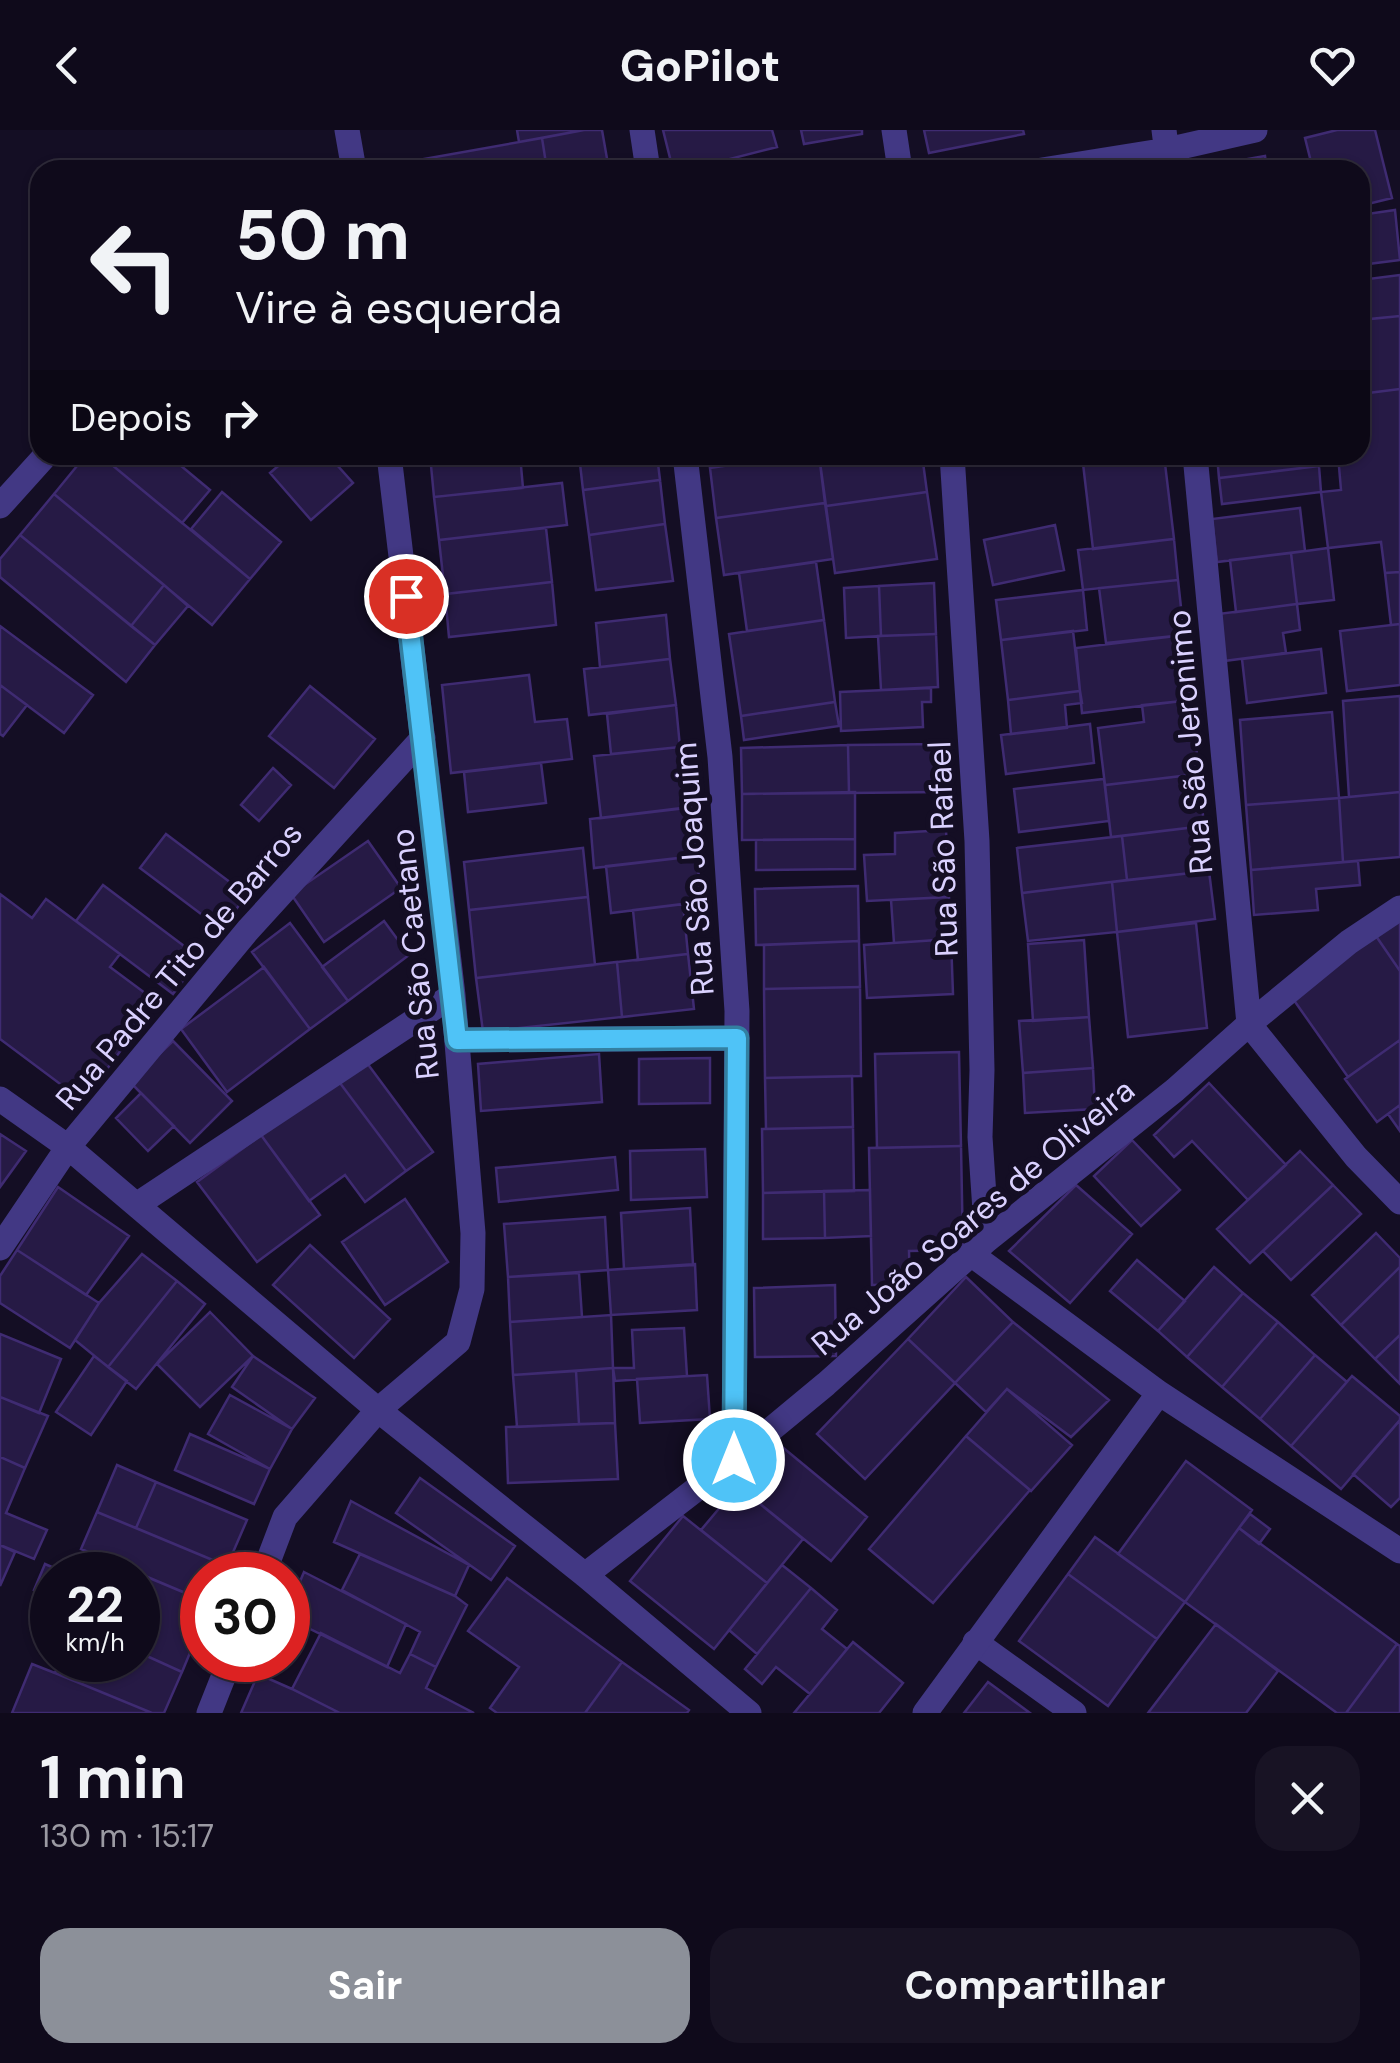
<!DOCTYPE html>
<html lang="pt">
<meta charset="utf-8">
<style>
:root{--surface:#0f0a1b;--page:#181324;--text:#f1f3f6;--muted:#9b9aa3;--line:#2f2b3a;--accent:#8c9099}
body{margin:0;font-family:"DM Sans",sans-serif;background:var(--page);color:var(--text);height:100vh;display:flex;flex-direction:column;font-size:38px;white-space:nowrap}
*{box-sizing:border-box;margin:0}
p{font-size:32px;color:var(--muted)}
.icon{flex:none;width:55px;height:55px;fill:none;stroke:currentColor;stroke-width:2;stroke-linecap:round;stroke-linejoin:round}
.map{position:relative;height:1583px;overflow:hidden}
.sheet{display:flex;flex-direction:column;background:var(--surface);flex:1}
.sheet>*{flex:none}
.banner{position:absolute;left:30px;top:30px;width:1340px;height:305px;border-radius:30px;box-shadow:0 2px 8px #0004,0 0 0 2px var(--line);background:#0f0a1b;color:var(--text);overflow:hidden}
.speed{position:absolute;left:30px;top:1422px;display:flex;gap:20px;font-size:50px;font-weight:700;text-align:center}
.speed>*{display:grid;place-content:center;width:130px;height:130px;border-radius:50%;background:var(--surface);box-shadow:0 2px 8px #0004,0 0 0 2px var(--line);line-height:1}
.speed small{font-size:25px;font-weight:400}
.speed .limit{border:15px solid #d22;background:#fff;color:#111}
.pin{position:absolute;display:grid;place-items:center;width:85px;height:85px;color:#fff;margin:-42px;border:5px solid #fff;border-radius:50%;box-shadow:0 2px 10px #0007}
.me{position:absolute;width:110px;margin:-55px;rotate:0deg;stroke-linejoin:round;filter:drop-shadow(0 0 8px #0008)}
.turn{display:flex;align-items:center;gap:35px;height:210px;padding:0 40px;font-size:45px}
.turn .icon{width:130px;height:130px;stroke-width:2.5}
.turn b{display:block;font-size:70px;line-height:85px}
.then{display:flex;align-items:center;height:95px;padding:0 40px;background:#0003;gap:20px;font-size:38px}
.round{display:grid;place-items:center;flex:none;width:105px;height:105px;border-radius:30px;background:var(--page)}
.summary{display:flex;align-items:center;justify-content:space-between;height:170px;padding:0 40px}
h1{font-size:60px;font-weight:700;line-height:75px}
.primary-button{display:flex;gap:20px;margin-top:auto;padding:20px 40px}
.primary-button a{flex:1;height:115px;border-radius:30px;background:var(--accent);color:#fff;font-size:40px;font-weight:700;line-height:115px;text-align:center}
.primary-button a+a{background:var(--page);color:var(--text)}
header{display:flex;justify-content:space-between;align-items:center;height:130px;padding:0 40px;background:var(--surface);font-size:45px;font-weight:700}
.map>svg:first-child{display:block}
.building{fill:#261a45;stroke:#3f2b72;stroke-width:2.5}
.lines{fill:none;stroke-linecap:round;stroke-linejoin:round}
.service{stroke:#423884;stroke-width:25}
.minor{stroke:#423884;stroke-width:25}
.route-casing{stroke:#337fa1;stroke-width:25}
.route{stroke:#4fc3f7;stroke-width:18}
.labels{text-anchor:middle;stroke-width:10;stroke-linejoin:round;paint-order:stroke}
.street-label{font-size:32px;fill:#dad1ff;stroke:#140e24}
</style>
<header><svg class="icon" aria-label="back" viewBox="0 0 24 24"><path d="M15 5l-7 7 7 7"/></svg>GoPilot<svg class="icon" aria-label="heart" viewBox="0 0 24 24"><path d="M12 20l-8-8c-3-5 5-10 8-4 3-6 11-1 8 4z"/></svg></header>
<div class="map">
<svg width="1400" height="1583" viewBox="0 0 1400 1583">
<rect width="100%" height="100%" fill="#140e24"/>
<path class="building" d="M 517,0 L 584,0 L 519,12 Z
M 584,0 L 602,0 L 609,40 L 547,40 L 542,8 Z
M 663,0 L 772,0 L 777,17 L 687,40 L 673,40 Z
M 801,0 L 862,0 L 862,4 L 804,14 Z
M 924,0 L 1023,0 L 1024,4 L 929,23 Z
M 1337,0 L 1375,0 L 1392,68 L 1360,76 L 1360,40 L 1313,40 L 1305,8 Z
M 542,8 L 547,40 L 380,40 L 379,37 Z
M 1265,26 L 1266,34 L 1285,31 L 1287,40 L 1243,40 L 1242,30 Z
M 1242,30 L 1243,40 L 1190,40 L 1190,38 Z
M 1395,80 L 1400,130 L 1360,135 L 1360,85 Z
M 1400,145 L 1400,186 L 1360,190 L 1360,150 Z
M 1400,186 L 1400,259 L 1360,264 L 1360,190 Z
M 1400,259 L 1400,442 L 1385,443 L 1381,412 L 1328,418 L 1321,362 L 1341,360 L 1338,325 L 1360,325 L 1360,264 Z
M 86,325 L 100,325 L 250,449 L 212,495 L 54,364 Z
M 100,325 L 168,325 L 210,360 L 182,393 Z
M 291,325 L 328,325 L 353,353 L 311,390 L 270,343 Z
M 430,325 L 520,325 L 523,358 L 434,367 Z
M 579,325 L 657,325 L 660,350 L 583,360 Z
M 797,325 L 819,325 L 825,373 L 716,388 L 710,338 Z
M 819,325 L 922,325 L 927,362 L 826,376 Z
M 1082,325 L 1164,325 L 1174,409 L 1093,419 Z
M 1217,325 L 1318,325 L 1319,336 L 1219,348 Z
M 1319,336 L 1321,362 L 1222,374 L 1219,348 Z
M 660,350 L 665,394 L 589,405 L 583,360 Z
M 562,353 L 567,395 L 439,410 L 434,367 Z
M 222,362 L 281,412 L 250,449 L 191,399 Z
M 927,362 L 937,429 L 835,443 L 826,376 Z
M 54,364 L 164,455 L 131,496 L 20,405 Z
M 825,373 L 833,429 L 724,445 L 716,388 Z
M 1300,378 L 1305,421 L 1217,432 L 1212,389 Z
M 665,394 L 673,451 L 596,460 L 589,405 Z
M 1055,395 L 1064,440 L 993,455 L 984,410 Z
M 546,398 L 552,452 L 445,464 L 439,410 Z
M 20,405 L 155,515 L 126,552 L 0,447 L 0,429 Z
M 1174,409 L 1178,450 L 1083,460 L 1078,420 Z
M 1328,418 L 1334,470 L 1297,474 L 1291,423 Z
M 1291,423 L 1297,474 L 1236,482 L 1230,430 Z
M 816,432 L 824,490 L 747,501 L 739,443 Z
M 1400,442 L 1400,494 L 1391,495 L 1385,443 Z
M 1178,450 L 1184,505 L 1106,513 L 1099,458 Z
M 552,452 L 556,495 L 449,507 L 445,464 Z
M 934,453 L 936,504 L 881,506 L 879,456 Z
M 164,455 L 188,476 L 155,515 L 131,496 Z
M 879,456 L 881,506 L 846,508 L 844,458 Z
M 1083,460 L 1087,500 L 1001,510 L 996,470 Z
M 1297,474 L 1300,500 L 1283,503 L 1286,523 L 1224,531 L 1218,484 Z
M 666,485 L 670,529 L 600,537 L 596,493 Z
M 824,490 L 835,572 L 741,586 L 729,504 Z
M 1400,494 L 1400,555 L 1347,561 L 1340,501 Z
M 0,496 L 93,565 L 64,603 L 0,555 Z
M 1073,501 L 1080,561 L 1008,570 L 1001,510 Z
M 936,504 L 938,557 L 881,560 L 878,506 Z
M 1184,505 L 1191,570 L 1082,583 L 1076,518 Z
M 1321,519 L 1326,563 L 1247,573 L 1242,529 Z
M 670,529 L 676,575 L 589,585 L 584,539 Z
M 529,545 L 535,592 L 567,589 L 572,629 L 451,643 L 442,555 Z
M 0,555 L 27,575 L 3,606 L 0,604 Z
M 310,556 L 375,609 L 334,658 L 269,606 Z
M 931,558 L 931,572 L 922,572 L 923,597 L 841,601 L 840,562 Z
M 1080,561 L 1082,573 L 1065,575 L 1067,598 L 1011,604 L 1008,570 Z
M 1400,566 L 1400,662 L 1349,667 L 1343,571 Z
M 1191,570 L 1199,644 L 1105,655 L 1098,598 L 1144,592 L 1142,575 Z
M 835,572 L 839,596 L 744,610 L 741,586 Z
M 676,575 L 680,617 L 611,624 L 607,584 Z
M 1332,582 L 1339,668 L 1246,675 L 1240,590 Z
M 1090,594 L 1094,633 L 1006,644 L 1001,605 Z
M 942,614 L 942,662 L 849,663 L 848,615 Z
M 848,615 L 849,663 L 742,664 L 741,618 Z
M 680,617 L 687,678 L 601,688 L 594,626 Z
M 541,633 L 546,673 L 468,682 L 464,642 Z
M 273,638 L 291,655 L 259,691 L 241,675 Z
M 1199,644 L 1204,696 L 1111,707 L 1105,655 Z
M 1104,649 L 1109,691 L 1019,702 L 1014,659 Z
M 855,662 L 855,709 L 742,710 L 742,664 Z
M 1400,662 L 1400,727 L 1343,732 L 1339,668 Z
M 1339,668 L 1343,732 L 1251,740 L 1246,675 Z
M 691,677 L 697,726 L 594,738 L 590,689 Z
M 1204,696 L 1209,741 L 1127,750 L 1122,706 Z
M 946,700 L 949,767 L 867,771 L 864,725 L 895,724 L 895,703 Z
M 166,704 L 247,765 L 221,799 L 140,738 Z
M 1122,706 L 1127,750 L 1022,763 L 1017,718 Z
M 855,709 L 855,739 L 756,740 L 756,710 Z
M 368,711 L 401,758 L 324,812 L 291,764 Z
M 583,718 L 588,767 L 469,780 L 464,732 Z
M 697,726 L 701,772 L 611,783 L 606,736 Z
M 1358,731 L 1360,755 L 1316,759 L 1318,780 L 1254,785 L 1251,740 Z
M 1209,741 L 1215,789 L 1117,802 L 1112,752 Z
M 1112,752 L 1117,802 L 1028,811 L 1022,763 Z
M 103,755 L 200,828 L 173,864 L 76,791 Z
M 858,756 L 859,811 L 756,815 L 755,759 Z
M 0,764 L 32,788 L 46,769 L 120,824 L 110,837 L 157,872 L 83,971 L 0,909 Z
M 588,767 L 595,835 L 476,848 L 469,780 Z
M 949,767 L 951,809 L 894,813 L 891,770 Z
M 683,774 L 688,824 L 638,830 L 633,780 Z
M 1400,789 L 1400,841 L 1376,806 Z
M 384,791 L 409,825 L 348,871 L 322,837 Z
M 290,793 L 348,871 L 310,899 L 252,822 Z
M 1196,793 L 1207,898 L 1128,907 L 1117,802 Z
M 1376,806 L 1400,841 L 1400,910 L 1348,947 L 1291,866 Z
M 951,809 L 953,864 L 867,868 L 864,815 Z
M 1084,810 L 1089,887 L 1033,891 L 1028,814 Z
M 859,811 L 860,857 L 764,859 L 764,815 Z
M 688,824 L 694,879 L 622,887 L 617,832 Z
M 617,832 L 622,887 L 483,902 L 476,848 Z
M 264,837 L 310,899 L 227,962 L 181,899 Z
M 860,857 L 861,946 L 765,948 L 764,859 Z
M 1089,887 L 1093,938 L 1023,943 L 1019,891 Z
M 1400,910 L 1400,975 L 1377,992 L 1345,949 Z
M 173,911 L 232,971 L 190,1013 L 130,952 Z
M 959,922 L 961,1016 L 877,1018 L 875,924 Z
M 599,924 L 602,972 L 481,981 L 478,934 Z
M 710,928 L 710,973 L 639,974 L 639,929 Z
M 364,929 L 433,1022 L 406,1041 L 337,949 Z
M 1093,938 L 1095,979 L 1025,983 L 1023,943 Z
M 852,946 L 853,997 L 766,999 L 765,948 Z
M 337,949 L 406,1041 L 365,1072 L 345,1045 L 309,1071 L 261,1005 Z
M 1209,953 L 1286,1035 L 1248,1070 L 1192,1011 L 1174,1027 L 1154,1005 Z
M 141,963 L 174,996 L 148,1021 L 116,988 Z
M 1400,975 L 1400,1001 L 1388,984 Z
M 853,997 L 854,1061 L 763,1063 L 762,999 Z
M 0,1004 L 26,1021 L 0,1057 Z
M 261,1005 L 320,1085 L 257,1132 L 197,1052 Z
M 1132,1010 L 1180,1060 L 1141,1096 L 1094,1046 Z
M 961,1016 L 963,1120 L 909,1121 L 910,1154 L 872,1155 L 869,1018 Z
M 705,1019 L 707,1067 L 631,1070 L 630,1021 Z
M 1300,1021 L 1333,1055 L 1250,1133 L 1217,1099 Z
M 615,1027 L 618,1060 L 499,1072 L 496,1038 Z
M 1076,1055 L 1132,1104 L 1070,1173 L 1009,1121 Z
M 1333,1055 L 1361,1084 L 1291,1150 L 1263,1121 Z
M 58,1057 L 129,1106 L 86,1165 L 17,1120 Z
M 870,1060 L 871,1106 L 825,1108 L 824,1061 Z
M 824,1061 L 825,1108 L 763,1109 L 763,1063 Z
M 405,1069 L 448,1132 L 385,1175 L 342,1112 Z
M 690,1078 L 693,1135 L 624,1139 L 621,1083 Z
M 605,1087 L 608,1140 L 508,1147 L 504,1094 Z
M 1376,1103 L 1400,1128 L 1400,1137 L 1341,1195 L 1312,1165 Z
M 310,1115 L 390,1189 L 354,1228 L 273,1155 Z
M 17,1120 L 99,1173 L 70,1218 L 0,1173 L 0,1146 Z
M 142,1124 L 177,1151 L 108,1237 L 75,1210 L 99,1173 Z
M 1137,1130 L 1185,1171 L 1158,1201 L 1110,1161 Z
M 695,1134 L 697,1180 L 611,1185 L 608,1140 Z
M 1214,1137 L 1243,1163 L 1187,1227 L 1158,1201 Z
M 1400,1137 L 1400,1205 L 1375,1229 L 1341,1195 Z
M 579,1143 L 582,1187 L 510,1192 L 508,1147 Z
M 966,1147 L 1013,1192 L 955,1253 L 908,1209 Z
M 177,1151 L 205,1174 L 136,1259 L 108,1237 Z
M 835,1155 L 836,1226 L 755,1227 L 754,1158 Z
M 1243,1163 L 1278,1192 L 1222,1257 L 1187,1227 Z
M 210,1182 L 253,1226 L 200,1277 L 157,1234 Z
M 611,1185 L 613,1238 L 513,1245 L 510,1192 Z
M 1013,1192 L 1109,1270 L 1071,1307 L 1007,1259 L 986,1282 L 955,1253 Z
M 1278,1192 L 1315,1225 L 1260,1289 L 1222,1257 Z
M 684,1198 L 687,1246 L 615,1251 L 613,1238 L 634,1238 L 632,1200 Z
M 0,1204 L 61,1229 L 39,1283 L 0,1267 Z
M 1400,1205 L 1400,1254 L 1375,1229 Z
M 908,1209 L 955,1253 L 865,1349 L 817,1304 Z
M 1315,1225 L 1347,1252 L 1291,1316 L 1260,1289 Z
M 94,1226 L 127,1251 L 91,1305 L 56,1282 Z
M 253,1226 L 315,1268 L 292,1299 L 232,1257 Z
M 613,1238 L 615,1293 L 579,1294 L 576,1241 Z
M 576,1241 L 579,1294 L 517,1297 L 513,1245 Z
M 707,1245 L 710,1289 L 640,1293 L 637,1249 Z
M 1352,1246 L 1400,1286 L 1400,1290 L 1341,1359 L 1291,1316 Z
M 1007,1259 L 1072,1315 L 1031,1361 L 966,1306 Z
M 230,1265 L 292,1299 L 270,1339 L 208,1304 Z
M 0,1267 L 48,1286 L 25,1338 L 0,1327 Z
M 1400,1290 L 1400,1368 L 1391,1377 L 1353,1344 Z
M 615,1293 L 618,1349 L 508,1353 L 506,1297 Z
M 190,1304 L 270,1339 L 254,1374 L 175,1340 Z
M 966,1306 L 1030,1360 L 933,1473 L 869,1419 Z
M 775,1311 L 867,1387 L 831,1431 L 738,1356 Z
M 0,1327 L 25,1338 L 6,1383 L 47,1400 L 34,1429 L 0,1415 Z
M 1186,1331 L 1252,1380 L 1185,1472 L 1118,1424 Z
M 117,1335 L 156,1352 L 136,1398 L 97,1382 Z
M 420,1348 L 515,1416 L 491,1450 L 396,1383 Z
M 156,1352 L 247,1390 L 227,1436 L 136,1398 Z
M 738,1356 L 803,1409 L 767,1453 L 701,1400 Z
M 351,1371 L 469,1435 L 455,1466 L 334,1412 Z
M 97,1382 L 227,1436 L 223,1445 L 202,1445 L 202,1470 L 81,1419 Z
M 1250,1384 L 1270,1399 L 1259,1414 L 1239,1398 Z
M 683,1386 L 767,1453 L 714,1519 L 630,1451 Z
M 1239,1398 L 1397,1514 L 1346,1583 L 1337,1583 L 1185,1472 Z
M 1095,1407 L 1185,1472 L 1157,1509 L 1068,1444 Z
M 0,1415 L 15,1422 L 0,1456 Z
M 360,1424 L 455,1466 L 467,1475 L 436,1537 L 410,1524 L 420,1502 L 342,1460 Z
M 104,1429 L 202,1470 L 202,1494 L 182,1542 L 138,1522 L 138,1445 L 97,1445 Z
M 45,1434 L 70,1445 L 52,1445 L 52,1467 L 34,1460 Z
M 782,1435 L 811,1458 L 757,1524 L 729,1500 Z
M 304,1442 L 406,1494 L 387,1537 L 288,1488 L 288,1480 Z
M 1068,1444 L 1157,1509 L 1108,1576 L 1019,1511 Z
M 507,1448 L 622,1532 L 585,1583 L 497,1583 L 490,1578 L 519,1537 L 468,1501 Z
M 811,1458 L 837,1480 L 822,1499 L 847,1519 L 810,1564 L 776,1537 L 762,1554 L 745,1539 Z
M 1216,1494 L 1278,1541 L 1246,1583 L 1148,1583 Z
M 321,1503 L 400,1543 L 410,1524 L 436,1537 L 426,1558 L 474,1583 L 340,1583 L 292,1559 Z
M 853,1512 L 903,1553 L 879,1583 L 794,1583 Z
M 1397,1514 L 1400,1516 L 1400,1583 L 1346,1583 Z
M 138,1522 L 182,1542 L 164,1583 L 152,1583 L 55,1543 L 60,1530 L 138,1530 Z
M 622,1532 L 689,1580 L 687,1583 L 585,1583 Z
M 32,1534 L 55,1543 L 152,1583 L 12,1583 Z
M 258,1544 L 292,1559 L 340,1583 L 241,1583 Z
M 988,1552 L 1030,1583 L 964,1583 Z"/>
<g class="lines">
<path class="service" d="M 975,1512 L 1074,1583"/>
<path class="minor" d="M 347,0 L 354,40
M 642,0 L 648,40
M 894,0 L 900,40
M 1164,0 L 1169,40
M 1042,40 L 1167,20 L 1255,0
M 685,325 L 720,627 L 737,881 L 734,1330
M 952,325 L 977,711 L 982,940 L 980,1007 L 987,1110
M 1195,325 L 1249,894 L 1356,1027 L 1400,1072
M 0,376 L 46,325
M 457,910 L 737,908
M 0,969 L 68,1017 L 378,1280 L 585,1445 L 749,1583
M 138,1074 L 453,865
M 0,1118 L 68,1017 L 248,800 L 423,608
M 971,1124 L 1159,1263 L 1400,1421
M 263,1445 L 285,1387 L 378,1280 L 458,1212 L 472,1159 L 473,1103 L 453,865 L 389,325
M 585,1445 L 734,1330 L 826,1254 L 987,1110 L 1175,960 L 1249,894 L 1349,812 L 1400,778
M 209,1583 L 230,1530
M 925,1583 L 1159,1263"/>
</g>
<g class="lines">
<defs>
<path id="route" d="M 406,466 L 457,910 L 737,908 L 734,1330"/>
</defs>
<use href="#route" class="route-casing"/>
<use href="#route" class="route"/>
</g>
<g class="labels">
<g class="street-label">
<text transform="translate(1190 612) rotate(-95)" y="11">Rua São Jeronimo</text>
<text transform="translate(943 719) rotate(-92)" y="11">Rua São Rafael</text>
<text transform="translate(694 739) rotate(-94)" y="11">Rua São Joaquim</text>
<text transform="translate(415 824) rotate(-96)" y="11">Rua São Caetano</text>
<text transform="translate(179 836) rotate(-50)" y="11">Rua Padre Tito de Barros</text>
<text transform="translate(973 1087) rotate(-40)" y="11">Rua João Soares de Oliveira</text>
</g>
</g>
</svg>
<div class="speed"><div>22<small>km/h</small></div><div class="limit">30</div></div>
<div class="pin" style="left:406px;top:466px;background:#d93025"><svg class="icon" aria-label="arrive" viewBox="0 0 24 24"><path d="M6 21V4h12l-3 4 3 4H6"/></svg></div>
<svg class="me" style="left:734px;top:1330px" viewBox="-20 -20 40 40"><circle r="17" fill="#4fc3f7" stroke="#fff" stroke-width="3"/><path d="M0-11L8 9 0 5-8 9z" fill="#fff"/></svg>
<div class="banner">
<div class="turn"><svg class="icon" aria-label="left" viewBox="0 0 24 24"><path d="M17 20v-9H6M10 6l-5 5 5 5"/></svg><div><b>50 m</b>Vire à esquerda</div></div>
<div class="then">Depois<svg class="icon" aria-label="right" viewBox="0 0 24 24"><path d="M7 20v-9h11M14 6l5 5-5 5"/></svg></div>
</div>
</div>
<section class="sheet">
<div class="summary"><div><h1>1 min</h1><p>130 m · 15:17</p></div><a class="round"><svg class="icon" aria-label="close" viewBox="0 0 24 24"><path d="M6 6l12 12M18 6L6 18"/></svg></a></div>
<div class="primary-button"><a>Sair</a><a>Compartilhar</a></div>
</section>
